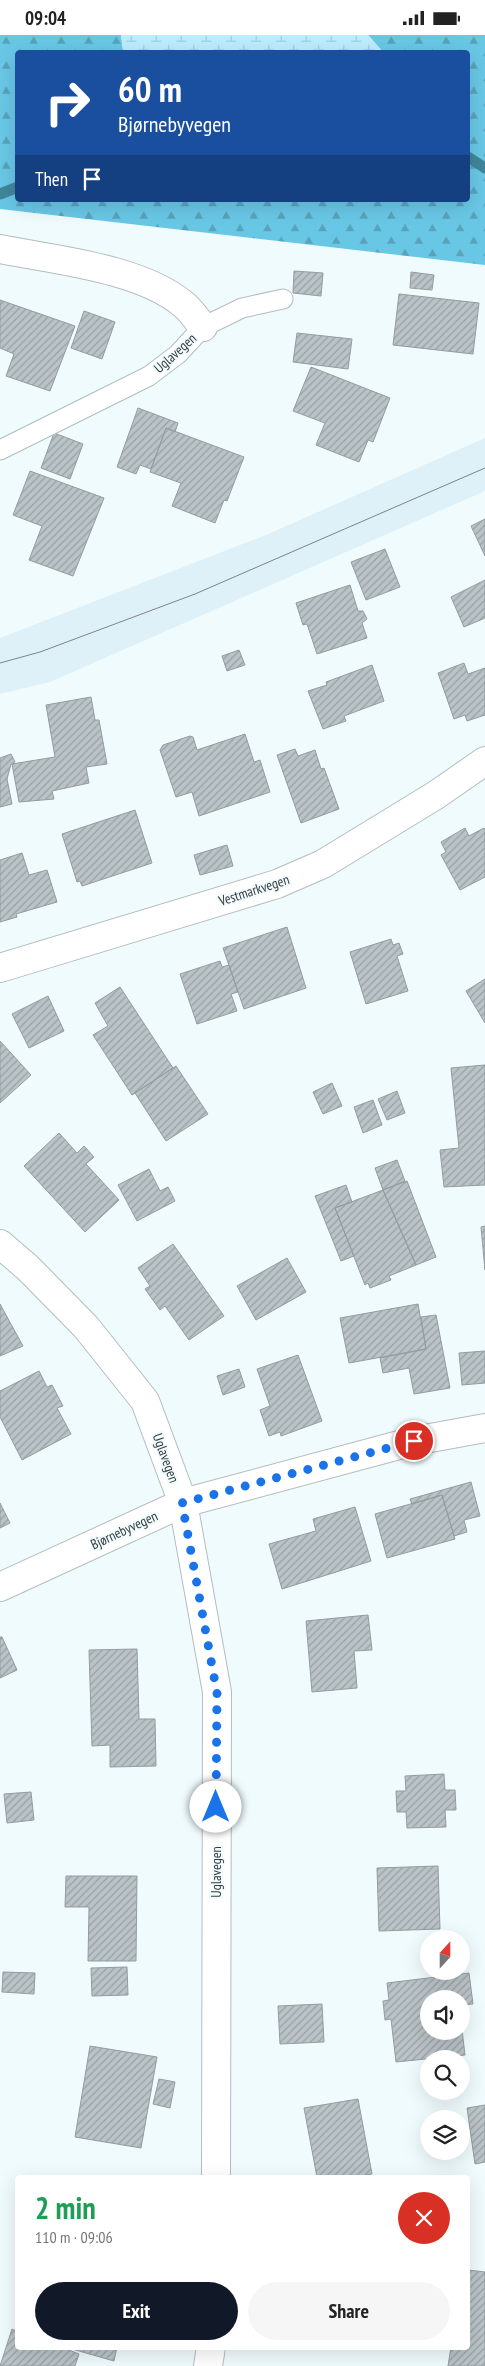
<!DOCTYPE html>
<meta charset="utf-8">
<style>
:root{--surface:#fff;--page:#f6f6f6;--text:#222;--muted:#767676;--accent:#111827}
body{margin:0;font-family:"PT Sans Narrow",sans-serif;background:var(--page);color:var(--text);height:100vh;display:flex;flex-direction:column;font-size:19px;white-space:nowrap}
*{box-sizing:border-box;margin:0}
p{font-size:16px;color:var(--muted)}
.icon{flex:none;width:28px;height:28px;fill:none;stroke:currentColor;stroke-width:2;stroke-linecap:round;stroke-linejoin:round}
.map{position:relative;flex:1;overflow:hidden}
.side{position:absolute;left:15px;top:2140px;width:455px;height:175px;display:flex;flex-direction:column;background:var(--surface);border-radius:5px;box-shadow:0 5px 20px #0002}
.side>*{flex:none}
.guide{position:absolute;left:15px;top:15px;width:455px;height:152px;border-radius:5px;box-shadow:0 5px 20px #0002;background:#1a4fa0;color:#fff;overflow:hidden}
.needle{width:32px;rotate:21deg}
.buttons{position:absolute;left:420px;top:1895px;display:grid;gap:10px}
.buttons a{display:grid;place-items:center;width:50px;height:50px;border-radius:50%;background:var(--surface);box-shadow:0 5px 20px #0002;font-size:25px}
.pin{position:absolute;display:grid;place-items:center;width:42px;height:42px;color:#fff;margin:-21px;border:2px solid #fff;border-radius:50%;box-shadow:0 1px 5px #0007}
.me{position:absolute;width:55px;margin:-28px;rotate:0deg;stroke-linejoin:round;filter:drop-shadow(0 0 4px #0008)}
.turn{display:flex;align-items:center;gap:18px;height:105px;padding:0 20px;font-size:22px}
.turn .icon{width:65px;height:65px;stroke-width:2.5}
.turn b{display:block;font-size:35px;line-height:42px}
.then{display:flex;align-items:center;height:48px;padding:0 20px;background:#0003;gap:10px;font-size:19px}
.round{display:grid;place-items:center;flex:none;width:52px;height:52px;border-radius:26px;background:var(--page)}
.overview{display:flex;align-items:center;justify-content:space-between;height:85px;padding:0 20px}
h1{font-size:30px;font-weight:600;line-height:38px;color:#1e9e55}
.button{display:flex;gap:10px;margin-top:auto;padding:10px 20px}
.button a{flex:1;height:58px;border-radius:30px;background:var(--accent);color:#fff;font-size:20px;font-weight:600;line-height:58px;text-align:center}
.button a+a{background:var(--page);color:var(--text)}
.status{display:flex;justify-content:space-between;align-items:center;height:35px;padding:0 25px;background:var(--surface);direction:ltr}
.status svg{height:14px;fill:currentColor}
.map>svg:first-child{display:block}
.built{fill:#def1f8}
.forest{fill:url(#forest-firs)}
.wetland{fill:url(#wetland-marsh)}
.lines{fill:none;stroke-linecap:round;stroke-linejoin:round}
.stream{stroke:#40869b;stroke-width:11}
.building{fill:url(#building-hatch);stroke:#939ca0}
.service-casing{stroke:#b2bdc0;stroke-width:21}
.minor-casing{stroke:#b2bdc0;stroke-width:30}
.service{stroke:#fff;stroke-width:19}
.minor{stroke:#fff;stroke-width:28}
.tram{stroke:#7d8486;stroke-width:1}
.route{stroke:#1a73e8;stroke-width:9;stroke-dasharray:0 16.2}
.labels{text-anchor:middle;stroke-width:4;stroke-linejoin:round;paint-order:stroke}
.street-label{font-size:14px;fill:#363a3c;stroke:#f0fbfe}
</style>
<div class="status"><b>09:04</b><svg viewBox="0 0 49 12"><path d="M0 12V9h3v3zM5 12V6h3v6zM10 12V3h3v9zM15 12V0h3v12zM26 1h20v11H26zM47 4h2v5h-2z"/></svg></div>
<div class="map">
<svg width="485" height="2331" viewBox="0 0 485 2331">
<defs>
<pattern id="forest-firs" width="22" height="20" patternUnits="userSpaceOnUse" patternTransform="scale(1.25)"><rect width="22" height="20" fill="#69c7e6"/><path d="M5 1l3.5 6h-7zM16 11l3.5 6h-7z" fill="#57a3bc"/></pattern>
<pattern id="wetland-marsh" width="20" height="14" patternUnits="userSpaceOnUse" patternTransform="scale(1.25)"><rect width="20" height="14" fill="#bbedfe"/><path d="M1 5h8M5 5V1M11 12h8M15 12V8" fill="none" stroke="#a1ccdb"/></pattern>
<pattern id="building-hatch" width="6" height="6" patternUnits="userSpaceOnUse" patternTransform="scale(1.25)"><rect width="6" height="6" fill="#bac4c8"/><path d="M-1 1l2-2M0 6l6-6M5 7l2-2" fill="none" stroke="#98a0a4"/></pattern>
</defs>
<rect width="100%" height="100%" fill="#f0fbfe"/>
<path class="built" d="M 485,403 L 485,456 L 50,647 L 0,659 L 0,603 L 266,500 Z"/>
<path class="forest" d="M 0,0 L 121,0 L 123,15 L 119,18 L 18,18 L 18,165 L 468,165 L 468,18 L 383,17 L 368,0 L 485,0 L 485,230 L 0,174 Z"/>
<path class="wetland" d="M 121,0 L 368,0 L 383,17 L 119,17 L 123,15 Z"/>
<g class="lines">
<path class="stream" d="M 468,122 L 485,133
M 0,159 L 18,152"/>
</g>
<path class="building" d="M 294,236 L 323,238 L 321,261 L 293,258 Z
M 411,237 L 434,240 L 432,255 L 410,253 Z
M 399,259 L 479,268 L 473,319 L 393,310 Z
M 0,265 L 75,291 L 50,356 L 6,341 L 14,319 L 0,313 Z
M 84,276 L 115,287 L 102,324 L 71,313 Z
M 297,298 L 352,304 L 348,334 L 293,327 Z
M 311,332 L 390,363 L 373,407 L 368,405 L 359,427 L 316,410 L 325,388 L 293,376 Z
M 138,373 L 178,388 L 175,397 L 166,393 L 151,434 L 140,430 L 136,439 L 117,432 Z
M 166,393 L 244,422 L 227,466 L 224,465 L 215,488 L 172,471 L 181,448 L 150,437 Z
M 54,398 L 83,409 L 70,444 L 41,433 Z
M 30,436 L 104,463 L 73,541 L 29,525 L 42,491 L 13,480 Z
M 485,484 L 485,521 L 471,491 Z
M 385,514 L 400,552 L 366,565 L 351,527 Z
M 485,545 L 485,583 L 464,592 L 451,562 Z
M 350,550 L 358,576 L 363,576 L 367,584 L 362,588 L 367,603 L 317,619 L 307,589 L 303,590 L 296,568 Z
M 239,615 L 245,630 L 227,636 L 222,621 Z
M 464,628 L 468,639 L 485,633 L 485,680 L 467,686 L 465,680 L 454,684 L 438,638 Z
M 372,630 L 384,666 L 344,681 L 346,686 L 323,694 L 308,656 L 327,650 L 326,647 Z
M 91,662 L 95,685 L 99,685 L 107,729 L 86,732 L 89,748 L 52,756 L 54,764 L 19,767 L 12,729 L 55,722 L 46,670 Z
M 245,699 L 254,727 L 260,725 L 270,757 L 199,781 L 192,757 L 176,762 L 160,715 L 163,710 L 190,701 L 193,702 L 197,715 Z
M 295,714 L 298,721 L 315,715 L 321,734 L 324,733 L 339,774 L 301,788 L 277,720 Z
M 11,719 L 15,727 L 11,729 L 7,744 L 12,769 L 0,772 L 0,723 Z
M 135,775 L 152,828 L 82,851 L 80,846 L 77,847 L 62,799 Z
M 465,793 L 469,801 L 484,793 L 485,795 L 485,842 L 460,855 L 441,820 L 446,817 L 441,807 Z
M 227,810 L 233,831 L 200,840 L 194,820 Z
M 22,818 L 29,840 L 47,835 L 57,867 L 16,879 L 17,882 L 0,887 L 0,825 Z
M 287,892 L 306,953 L 244,974 L 223,913 Z
M 391,904 L 393,910 L 399,908 L 403,919 L 397,921 L 408,956 L 366,969 L 350,917 Z
M 220,926 L 222,932 L 229,930 L 238,957 L 231,959 L 237,976 L 197,989 L 180,939 Z
M 485,944 L 485,988 L 466,956 Z
M 120,952 L 173,1033 L 132,1060 L 93,1000 L 108,991 L 95,968 Z
M 48,961 L 64,996 L 29,1013 L 12,979 Z
M 0,1006 L 31,1040 L 0,1068 Z
M 485,1030 L 485,1150 L 444,1152 L 440,1115 L 459,1113 L 451,1033 Z
M 176,1031 L 208,1079 L 166,1106 L 135,1058 Z
M 332,1048 L 342,1071 L 323,1079 L 313,1057 Z
M 397,1056 L 405,1078 L 387,1085 L 378,1064 Z
M 373,1065 L 382,1090 L 363,1098 L 354,1072 Z
M 59,1098 L 77,1118 L 84,1111 L 94,1122 L 86,1129 L 119,1165 L 85,1197 L 24,1131 Z
M 397,1125 L 405,1146 L 383,1155 L 375,1133 Z
M 149,1134 L 160,1156 L 168,1152 L 175,1166 L 137,1186 L 118,1150 Z
M 407,1146 L 436,1222 L 416,1230 L 383,1155 Z
M 346,1150 L 352,1167 L 335,1173 L 354,1221 L 341,1226 L 315,1161 Z
M 383,1155 L 416,1230 L 389,1241 L 391,1245 L 370,1253 L 368,1248 L 365,1250 L 335,1173 Z
M 485,1191 L 485,1235 L 481,1192 Z
M 173,1209 L 224,1281 L 189,1305 L 165,1271 L 160,1275 L 145,1254 L 150,1251 L 138,1233 Z
M 287,1223 L 306,1257 L 256,1285 L 237,1251 Z
M 0,1269 L 23,1311 L 0,1321 Z
M 418,1269 L 426,1314 L 349,1328 L 340,1283 Z
M 436,1280 L 450,1353 L 414,1359 L 409,1333 L 383,1338 L 380,1323 L 426,1314 L 421,1282 Z
M 485,1316 L 485,1348 L 462,1350 L 459,1318 Z
M 298,1320 L 322,1386 L 281,1401 L 280,1397 L 269,1401 L 260,1375 L 270,1371 L 257,1334 Z
M 239,1334 L 245,1352 L 223,1360 L 217,1341 Z
M 39,1336 L 47,1352 L 52,1350 L 63,1371 L 57,1373 L 71,1399 L 22,1425 L 0,1382 L 0,1356 Z
M 471,1447 L 480,1481 L 464,1485 L 467,1497 L 454,1501 L 442,1460 L 412,1469 L 410,1464 Z
M 442,1460 L 455,1504 L 387,1523 L 375,1479 Z
M 0,1468 L 10,1488 L 0,1493 Z
M 355,1472 L 371,1526 L 282,1554 L 269,1509 L 316,1496 L 313,1484 Z
M 368,1580 L 372,1615 L 354,1616 L 357,1653 L 312,1657 L 306,1586 Z
M 0,1602 L 2,1602 L 17,1635 L 0,1643 Z
M 137,1614 L 139,1684 L 155,1684 L 156,1731 L 110,1732 L 110,1710 L 92,1711 L 89,1615 Z
M 444,1739 L 445,1755 L 455,1755 L 456,1775 L 445,1775 L 446,1792 L 407,1793 L 406,1777 L 397,1777 L 396,1756 L 406,1756 L 405,1741 Z
M 31,1757 L 34,1785 L 7,1788 L 4,1759 Z
M 438,1831 L 440,1894 L 379,1896 L 377,1833 Z
M 66,1841 L 137,1841 L 136,1926 L 88,1926 L 89,1872 L 65,1872 Z
M 127,1932 L 128,1960 L 92,1961 L 91,1933 Z
M 3,1937 L 35,1938 L 34,1959 L 2,1957 Z
M 469,1938 L 473,1969 L 461,1970 L 461,1964 L 429,1964 L 429,1996 L 461,1996 L 461,1986 L 465,2020 L 396,2027 L 391,1984 L 385,1985 L 383,1966 L 389,1965 L 387,1948 Z
M 322,1969 L 324,2007 L 280,2009 L 278,1971 Z
M 90,2011 L 157,2022 L 141,2113 L 75,2102 Z
M 159,2044 L 175,2047 L 170,2073 L 153,2069 Z
M 358,2064 L 372,2139 L 356,2142 L 317,2142 L 304,2073 Z
M 485,2070 L 485,2127 L 475,2129 L 467,2073 Z
M 468,2235 L 485,2237 L 485,2331 L 448,2331 L 451,2312 L 468,2312 Z
M 12,2294 L 18,2297 L 18,2312 L 61,2312 L 79,2319 L 75,2331 L 0,2331 Z
M 65,2312 L 117,2312 L 114,2326 Z"/>
<g class="lines">
<defs>
<path id="service" d="M 0,415 L 149,341 L 178,319 L 203,292 L 242,273 L 283,264"/>
<path id="minor" d="M 0,214 C 54,225 140,233 183,269 C 191,275 197,285 203,292
M 0,933 L 277,849 L 323,829 L 436,760 L 485,726
M 0,1209 L 28,1233 L 86,1292 L 145,1366 L 183,1468 L 217,1657 L 216,2142
M 0,1552 L 183,1468 L 414,1406 L 485,1393
M 208,2331 L 211,2312"/>
</defs>
<use href="#service" class="service-casing"/>
<use href="#minor" class="minor-casing"/>
<use href="#service" class="service"/>
<use href="#minor" class="minor"/>
<path class="tram" d="M 0,628 L 40,617 L 195,559 L 485,433"/>
</g>
<g class="lines">
<path class="route" d="M 216,1772 L 217,1658 L 182,1468 L 414,1406"/>
</g>
<g class="labels">
<g class="street-label">
<text transform="translate(175 318) rotate(-42)" y="5">Uglavegen</text>
<text transform="translate(254 855) rotate(-18)" y="5">Vestmarkvegen</text>
<text transform="translate(166 1423) rotate(70)" y="5">Uglavegen</text>
<text transform="translate(124 1495) rotate(-25)" y="5">Bjørnebyvegen</text>
<text transform="translate(216 1837) rotate(-90)" y="5">Uglavegen</text>
</g>
</g>
</svg>
<div class="buttons">
<a><svg class="needle" viewBox="-14 -14 28 28"><path d="M0-13l5 13h-10z" fill="#e53935"/><path d="M0 13l5-13h-10z" fill="#767676"/></svg></a>
<a><svg class="icon" aria-label="sound" viewBox="0 0 24 24"><path d="M4 9h4l5-4v14l-5-4H4zM17 9q2 3 0 6"/></svg></a>
<a><svg class="icon" aria-label="search" viewBox="0 0 24 24"><circle cx="10" cy="10" r="6"/><path d="M15 15l6 6"/></svg></a>
<a><svg class="icon" aria-label="layers" viewBox="0 0 24 24"><path d="M12 4l9 5-9 5-9-5zM3 14l9 5 9-5"/></svg></a>
</div>
<div class="pin" style="left:414px;top:1406px;background:#d93025"><svg class="icon" aria-label="arrive" viewBox="0 0 24 24"><path d="M6 21V4h12l-3 4 3 4H6"/></svg></div>
<svg class="me" style="left:216px;top:1772px" viewBox="-20 -20 40 40"><circle r="19" fill="#fff"/><path d="M0-13L10 11 0 6-10 11z" fill="#1a73e8"/></svg>
<div class="guide">
<div class="turn"><svg class="icon" aria-label="right" viewBox="0 0 24 24"><path d="M7 20v-9h11M14 6l5 5-5 5"/></svg><div><b>60 m</b>Bjørnebyvegen</div></div>
<div class="then">Then<svg class="icon" aria-label="arrive" viewBox="0 0 24 24"><path d="M6 21V4h12l-3 4 3 4H6"/></svg></div>
</div>
<section class="side">
<div class="overview"><div><h1>2 min</h1><p>110 m · 09:06</p></div><a class="round" style="background:#d93025;color:#fff"><svg class="icon" aria-label="close" viewBox="0 0 24 24"><path d="M6 6l12 12M18 6L6 18"/></svg></a></div>
<div class="button"><a>Exit</a><a>Share</a></div>
</section>
</div>
